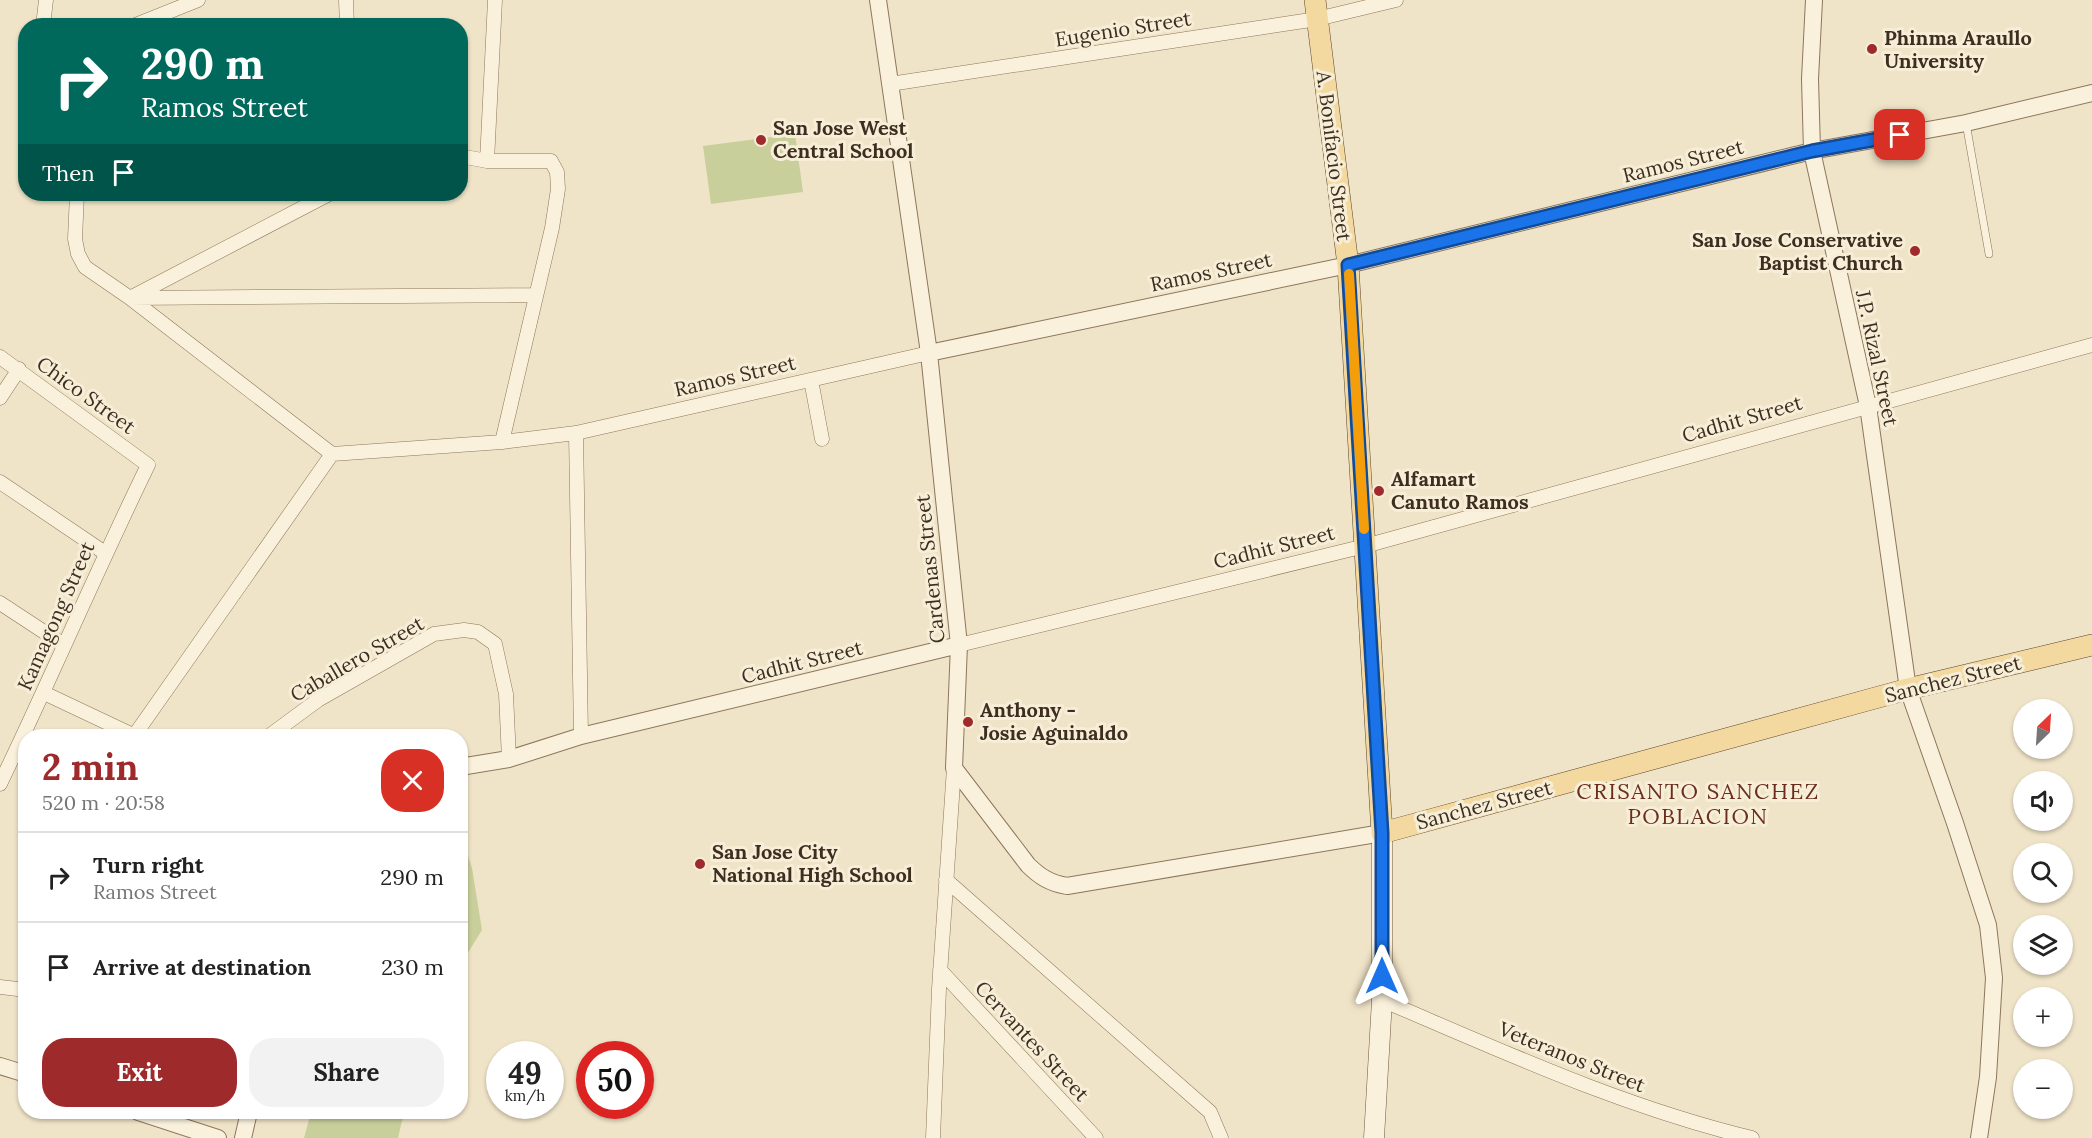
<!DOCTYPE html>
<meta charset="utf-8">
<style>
:root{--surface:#fff;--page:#f2f2f2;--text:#222;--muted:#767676;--line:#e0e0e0;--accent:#9e2a2b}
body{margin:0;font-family:Lora,serif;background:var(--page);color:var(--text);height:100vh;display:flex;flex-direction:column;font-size:22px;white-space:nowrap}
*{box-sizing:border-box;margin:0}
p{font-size:20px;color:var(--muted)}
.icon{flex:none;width:33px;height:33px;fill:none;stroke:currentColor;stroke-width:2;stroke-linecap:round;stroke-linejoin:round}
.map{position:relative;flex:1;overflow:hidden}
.drawer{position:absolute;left:18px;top:729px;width:450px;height:390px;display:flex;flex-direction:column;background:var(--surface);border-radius:24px;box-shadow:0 2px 4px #0004}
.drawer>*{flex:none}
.top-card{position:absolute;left:18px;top:18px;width:450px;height:183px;border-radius:24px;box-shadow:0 2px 4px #0004;background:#00695c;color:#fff;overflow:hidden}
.needle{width:39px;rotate:25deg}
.fabs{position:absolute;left:2013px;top:699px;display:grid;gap:12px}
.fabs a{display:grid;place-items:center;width:60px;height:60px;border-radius:50%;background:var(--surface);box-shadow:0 2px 4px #0004;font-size:30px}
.speed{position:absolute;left:486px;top:1041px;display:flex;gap:12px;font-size:30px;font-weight:700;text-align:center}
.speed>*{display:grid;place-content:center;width:78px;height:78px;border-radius:50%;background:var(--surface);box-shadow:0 2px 4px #0004;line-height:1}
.speed small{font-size:15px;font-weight:400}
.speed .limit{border:9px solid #d22;background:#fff;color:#111}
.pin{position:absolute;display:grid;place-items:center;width:51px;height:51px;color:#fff;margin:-26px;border-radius:12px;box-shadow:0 3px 9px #0006}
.me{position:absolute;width:66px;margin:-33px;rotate:0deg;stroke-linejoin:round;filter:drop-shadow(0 0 4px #0008)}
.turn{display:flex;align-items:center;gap:21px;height:126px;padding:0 24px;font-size:27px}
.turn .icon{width:78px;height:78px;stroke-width:2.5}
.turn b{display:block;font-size:42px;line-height:51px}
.then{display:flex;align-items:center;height:57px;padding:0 24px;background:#0003;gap:12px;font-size:22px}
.round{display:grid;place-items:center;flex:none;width:63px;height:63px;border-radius:24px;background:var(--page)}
.summary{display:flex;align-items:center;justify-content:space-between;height:102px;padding:0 24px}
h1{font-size:36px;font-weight:700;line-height:45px;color:var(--accent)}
.cta{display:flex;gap:12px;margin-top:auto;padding:12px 24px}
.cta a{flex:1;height:69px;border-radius:24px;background:var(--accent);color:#fff;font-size:24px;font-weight:700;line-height:69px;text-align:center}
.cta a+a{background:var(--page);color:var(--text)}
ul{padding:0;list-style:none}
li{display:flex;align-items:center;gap:18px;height:90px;padding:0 24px;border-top:2px solid var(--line)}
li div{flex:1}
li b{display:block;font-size:22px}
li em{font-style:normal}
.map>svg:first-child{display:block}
.green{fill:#c9cf9b}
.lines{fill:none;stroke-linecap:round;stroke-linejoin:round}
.service-casing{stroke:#8d765c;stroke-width:8}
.minor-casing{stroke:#8d765c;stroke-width:15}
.tertiary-casing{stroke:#8d765c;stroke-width:18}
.secondary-casing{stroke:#6f573f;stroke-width:21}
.primary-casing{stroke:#5b4430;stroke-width:22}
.service{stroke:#faf1dc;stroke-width:7}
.minor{stroke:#faf1dc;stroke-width:14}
.tertiary{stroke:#faf1dc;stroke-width:16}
.secondary{stroke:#faf1dc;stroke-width:20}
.primary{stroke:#f3d9a0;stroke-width:21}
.route-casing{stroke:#114b97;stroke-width:15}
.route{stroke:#1a73e8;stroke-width:10}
.slow{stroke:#f59e0b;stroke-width:10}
.poi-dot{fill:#9e2a2b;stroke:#f7eed8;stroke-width:2}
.labels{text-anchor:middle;stroke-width:6;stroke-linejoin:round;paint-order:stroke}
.street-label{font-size:20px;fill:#3d2e20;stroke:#f7eed8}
.poi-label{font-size:20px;font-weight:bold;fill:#3d2e20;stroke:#f7eed8;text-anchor:start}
.quarter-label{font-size:22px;letter-spacing:1.5px;fill:#6b2e1e;stroke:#f7eed8}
</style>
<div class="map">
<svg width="2092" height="1138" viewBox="0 0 2092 1138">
<rect width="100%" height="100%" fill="#f0e4c8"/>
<path class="green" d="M 795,134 L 803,192 L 711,204 L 703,146 Z
M 461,835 L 472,868 L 482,930 L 461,964 Z
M 311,1112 L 404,1112 L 398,1138 L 304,1138 Z"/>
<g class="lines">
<defs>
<path id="service" d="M 1966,123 L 1989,254"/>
<path id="minor" d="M 346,0 L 347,26
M 43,26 L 46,0
M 133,26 L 198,0
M 890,84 L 1317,19 L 1396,0
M 460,156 L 487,161 L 551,161 L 557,172 L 558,189 L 552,228 L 502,442
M 487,161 L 495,0
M 77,194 L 75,239 L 78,254 L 85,267 L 130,298 L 332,454
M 132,297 L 329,194
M 130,298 L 535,295
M 0,357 L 148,465 C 97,570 51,678 0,784
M 811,380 L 822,439
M 0,398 L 19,369
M 576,433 L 581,736
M 332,454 L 502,442 L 576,433 L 929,353
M 0,482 L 105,553
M 0,603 L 64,645
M 959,645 L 1365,546 L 2092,345
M 44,693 L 135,736
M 134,736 L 332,454
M 269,736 L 318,700 L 434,634 L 464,630 L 478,632 L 495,644 L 506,694 L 509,759
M 946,880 L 1210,1112 L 1221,1138
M 940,970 L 1096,1138
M 0,987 L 26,990
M 1382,1000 C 1504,1052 1623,1107 1752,1138
M 933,1138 L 939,989 L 954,768"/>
<path id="tertiary" d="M 878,0 L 929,353 L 959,645 L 954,768 L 1028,865 C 1040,877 1050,883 1067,886 L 1382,833
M 1814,0 L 1810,79 L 1812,151 L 1868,406 L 1908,689 L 1955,823 L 1988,925 L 1994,978 L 1988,1077 L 1979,1138
M 929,353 L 1348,265 L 1812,151 L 1966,123 L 2092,93
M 460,767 L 509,759 L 581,736 L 959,645
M 0,1066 L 26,1074
M 138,1112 L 218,1138
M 243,1138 L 249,1112"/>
<path id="secondary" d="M 1374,1138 L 1382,1000 L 1382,833"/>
<path id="primary" d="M 1315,0 L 1348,265 L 1382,833 L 1908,689 L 2092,645"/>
</defs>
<use href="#service" class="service-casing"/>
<use href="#minor" class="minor-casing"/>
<use href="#tertiary" class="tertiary-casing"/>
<use href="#secondary" class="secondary-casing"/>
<use href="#primary" class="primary-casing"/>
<use href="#service" class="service"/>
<use href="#minor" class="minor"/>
<use href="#tertiary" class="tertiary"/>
<use href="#secondary" class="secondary"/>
<use href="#primary" class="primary"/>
</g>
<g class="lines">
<defs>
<path id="route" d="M 1382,976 L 1382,833 L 1348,265 L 1812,151 L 1900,135"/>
</defs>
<use href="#route" class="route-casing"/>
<use href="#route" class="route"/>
<path class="slow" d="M 1349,274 L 1364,529"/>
</g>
<g class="poi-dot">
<circle cx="1872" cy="49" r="6"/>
<circle cx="761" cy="140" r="6"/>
<circle cx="1915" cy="251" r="6"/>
<circle cx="1379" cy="491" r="6"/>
<circle cx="968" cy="722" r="6"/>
<circle cx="700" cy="864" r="6"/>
</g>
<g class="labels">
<g class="street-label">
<text transform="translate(1123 29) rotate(-9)" y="7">Eugenio Street</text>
<text transform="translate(1334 156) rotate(83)" y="7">A. Bonifacio Street</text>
<text transform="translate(1683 161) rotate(-14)" y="7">Ramos Street</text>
<text transform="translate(1211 272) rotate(-12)" y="7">Ramos Street</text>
<text transform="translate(1877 358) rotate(78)" y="7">J.P. Rizal Street</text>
<text transform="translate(735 376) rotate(-13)" y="7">Ramos Street</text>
<text transform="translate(86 395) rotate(36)" y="7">Chico Street</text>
<text transform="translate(1742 419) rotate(-16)" y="7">Cadhit Street</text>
<text transform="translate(1274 547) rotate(-14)" y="7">Cadhit Street</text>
<text transform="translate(930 569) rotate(-96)" y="7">Cardenas Street</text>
<text transform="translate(56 616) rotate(-66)" y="7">Kamagong Street</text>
<text transform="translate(357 659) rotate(-30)" y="7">Caballero Street</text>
<text transform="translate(802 662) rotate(-14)" y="7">Cadhit Street</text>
<text transform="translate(1953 679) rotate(-14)" y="7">Sanchez Street</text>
<text transform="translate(1484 805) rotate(-15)" y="7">Sanchez Street</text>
<text transform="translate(1032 1041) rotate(47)" y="7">Cervantes Street</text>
<text transform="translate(1572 1057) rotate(22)" y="7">Veteranos Street</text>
</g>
<g class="poi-label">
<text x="1884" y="45">Phinma Araullo<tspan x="1884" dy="23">University</tspan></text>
<text x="773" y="135">San Jose West<tspan x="773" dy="23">Central School</tspan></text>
<text x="1903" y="247" text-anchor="end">San Jose Conservative<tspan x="1903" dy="23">Baptist Church</tspan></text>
<text x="1391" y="486">Alfamart<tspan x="1391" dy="23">Canuto Ramos</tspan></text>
<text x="980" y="717">Anthony -<tspan x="980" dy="23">Josie Aguinaldo</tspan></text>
<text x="712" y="859">San Jose City<tspan x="712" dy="23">National High School</tspan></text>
</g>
<g class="quarter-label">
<text x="1698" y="799">CRISANTO SANCHEZ<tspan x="1698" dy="25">POBLACION</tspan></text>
</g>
</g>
</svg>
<div class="fabs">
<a><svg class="needle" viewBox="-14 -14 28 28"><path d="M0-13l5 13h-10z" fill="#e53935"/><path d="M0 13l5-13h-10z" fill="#767676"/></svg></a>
<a><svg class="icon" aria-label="sound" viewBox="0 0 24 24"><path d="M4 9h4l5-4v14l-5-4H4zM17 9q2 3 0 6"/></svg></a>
<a><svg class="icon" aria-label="search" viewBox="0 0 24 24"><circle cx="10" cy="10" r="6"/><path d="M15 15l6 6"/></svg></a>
<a><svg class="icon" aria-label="layers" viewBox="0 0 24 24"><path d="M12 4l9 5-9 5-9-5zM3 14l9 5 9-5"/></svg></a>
<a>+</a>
<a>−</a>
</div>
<div class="speed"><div>49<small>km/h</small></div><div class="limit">50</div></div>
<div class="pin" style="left:1900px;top:135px;background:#d93025"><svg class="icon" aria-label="arrive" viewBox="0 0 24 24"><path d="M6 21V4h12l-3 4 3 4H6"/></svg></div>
<svg class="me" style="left:1382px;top:976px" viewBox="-20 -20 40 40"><path d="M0-17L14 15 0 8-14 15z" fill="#1a73e8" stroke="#fff" stroke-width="4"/></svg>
<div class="top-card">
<div class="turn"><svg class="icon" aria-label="right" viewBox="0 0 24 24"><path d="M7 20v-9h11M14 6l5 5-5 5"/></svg><div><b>290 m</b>Ramos Street</div></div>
<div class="then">Then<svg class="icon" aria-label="arrive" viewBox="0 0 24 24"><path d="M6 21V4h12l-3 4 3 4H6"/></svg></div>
</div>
<section class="drawer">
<div class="summary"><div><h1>2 min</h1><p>520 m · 20:58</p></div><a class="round" style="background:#d93025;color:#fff"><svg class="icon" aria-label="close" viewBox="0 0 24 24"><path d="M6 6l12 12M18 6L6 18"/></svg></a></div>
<ul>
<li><svg class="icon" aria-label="right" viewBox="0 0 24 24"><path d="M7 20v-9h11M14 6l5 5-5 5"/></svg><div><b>Turn right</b><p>Ramos Street</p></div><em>290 m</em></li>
<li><svg class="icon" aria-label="arrive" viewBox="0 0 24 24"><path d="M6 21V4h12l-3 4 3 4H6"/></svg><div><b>Arrive at destination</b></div><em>230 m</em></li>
</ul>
<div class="cta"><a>Exit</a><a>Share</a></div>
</section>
</div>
